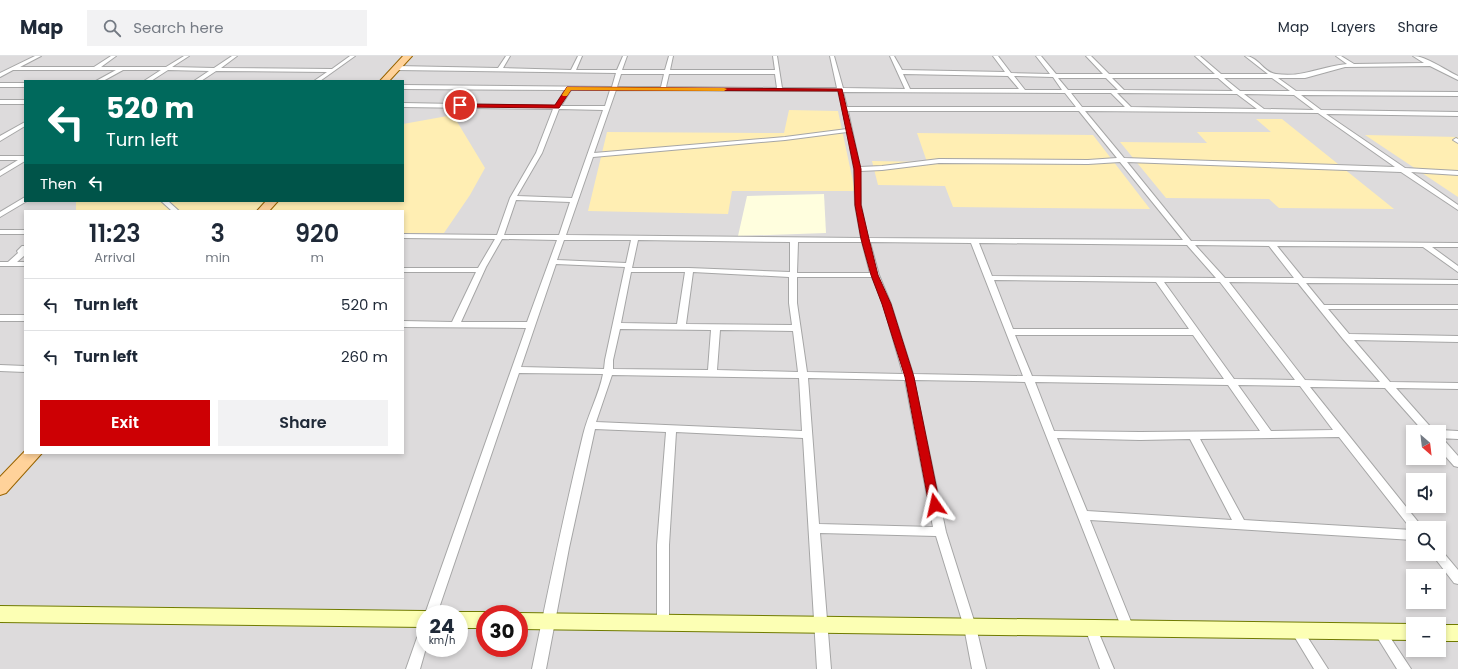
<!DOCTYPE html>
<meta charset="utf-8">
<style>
:root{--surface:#fff;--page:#f2f2f3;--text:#1f2937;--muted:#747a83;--line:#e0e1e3;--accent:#cd0004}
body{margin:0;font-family:Poppins,sans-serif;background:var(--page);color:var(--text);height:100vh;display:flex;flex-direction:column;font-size:15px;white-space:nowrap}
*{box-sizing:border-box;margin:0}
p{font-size:13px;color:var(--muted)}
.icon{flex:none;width:22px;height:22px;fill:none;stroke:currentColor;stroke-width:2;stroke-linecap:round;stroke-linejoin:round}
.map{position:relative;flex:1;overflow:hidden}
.panel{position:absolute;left:24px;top:154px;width:380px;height:244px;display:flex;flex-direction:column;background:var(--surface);border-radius:0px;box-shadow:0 2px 6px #0003}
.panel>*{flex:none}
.top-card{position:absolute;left:24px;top:24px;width:380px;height:122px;border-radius:0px;box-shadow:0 2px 6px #0003;background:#00695c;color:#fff;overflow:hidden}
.needle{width:26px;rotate:152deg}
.tools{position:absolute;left:1406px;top:369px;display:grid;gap:8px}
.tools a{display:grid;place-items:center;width:40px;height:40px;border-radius:0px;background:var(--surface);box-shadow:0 2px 6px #0003;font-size:20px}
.speed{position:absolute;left:416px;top:549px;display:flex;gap:8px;font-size:20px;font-weight:700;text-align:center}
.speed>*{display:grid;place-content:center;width:52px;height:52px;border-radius:50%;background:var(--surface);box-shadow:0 2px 6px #0003;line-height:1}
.speed small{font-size:10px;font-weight:400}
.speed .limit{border:6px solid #d22;background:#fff;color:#111}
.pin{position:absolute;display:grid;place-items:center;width:34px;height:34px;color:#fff;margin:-17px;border:2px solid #fff;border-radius:50%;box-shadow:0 1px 4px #0007}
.me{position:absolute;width:44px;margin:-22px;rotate:349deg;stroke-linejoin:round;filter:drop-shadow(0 0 3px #0008)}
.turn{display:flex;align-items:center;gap:14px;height:84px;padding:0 16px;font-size:18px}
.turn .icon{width:52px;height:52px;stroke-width:2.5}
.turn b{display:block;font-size:28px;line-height:34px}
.then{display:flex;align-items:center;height:38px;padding:0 16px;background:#0003;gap:8px;font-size:15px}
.eta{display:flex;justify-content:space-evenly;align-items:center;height:68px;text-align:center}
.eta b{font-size:24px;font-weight:600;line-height:28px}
.cta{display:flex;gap:8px;margin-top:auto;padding:8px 16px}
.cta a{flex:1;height:46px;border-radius:0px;background:var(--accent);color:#fff;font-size:16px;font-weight:600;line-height:46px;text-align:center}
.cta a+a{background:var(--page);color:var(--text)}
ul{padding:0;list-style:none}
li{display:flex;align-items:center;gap:12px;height:52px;padding:0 16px;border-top:1px solid var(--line)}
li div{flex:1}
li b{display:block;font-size:15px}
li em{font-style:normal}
header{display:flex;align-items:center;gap:24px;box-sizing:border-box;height:56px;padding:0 20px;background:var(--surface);border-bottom:1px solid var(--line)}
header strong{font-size:19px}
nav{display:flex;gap:22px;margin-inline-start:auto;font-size:14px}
.search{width:280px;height:36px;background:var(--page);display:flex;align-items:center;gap:10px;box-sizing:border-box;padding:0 14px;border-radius:0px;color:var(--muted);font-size:15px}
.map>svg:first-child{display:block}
.residential{fill:#dddbdc;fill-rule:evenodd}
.education{fill:#fffede}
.sand{fill:#ffeeb3}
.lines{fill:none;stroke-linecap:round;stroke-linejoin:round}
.street-casing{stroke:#a6a6a6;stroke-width:2}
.secondary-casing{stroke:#707b00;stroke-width:2}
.primary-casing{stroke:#996400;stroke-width:2}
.street{fill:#fff;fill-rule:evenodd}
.secondary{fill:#fcffb4;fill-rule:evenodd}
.primary{fill:#ffd29a;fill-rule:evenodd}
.route{fill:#cd0004;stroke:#850003}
.slow{fill:#f59e0b}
</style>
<header>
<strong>Map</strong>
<div class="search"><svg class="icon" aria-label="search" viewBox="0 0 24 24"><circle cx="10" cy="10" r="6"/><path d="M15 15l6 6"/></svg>Search here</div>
<nav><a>Map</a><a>Layers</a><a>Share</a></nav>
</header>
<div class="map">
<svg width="1458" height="613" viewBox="0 0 1458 613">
<rect width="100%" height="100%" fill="#f0ece4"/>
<path class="residential" d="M 0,0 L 1458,0 L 1458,613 L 0,613 ZM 25,25 L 403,25 L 403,145 L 25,145 ZM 25,155 L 403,155 L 403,397 L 25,397 ZM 1413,376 L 1439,376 L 1439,402 L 1413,402 ZM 1413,424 L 1439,424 L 1439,450 L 1413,450 ZM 1413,472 L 1439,472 L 1439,498 L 1413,498 ZM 1413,520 L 1439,520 L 1439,546 L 1413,546 ZM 425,558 L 459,558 L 459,592 L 425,592 ZM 485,558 L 519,558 L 519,592 L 485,592 ZM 1413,568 L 1439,568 L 1439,594 L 1413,594 Z"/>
<path class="education" d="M 824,138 L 826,177 L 738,180 L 747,140 Z"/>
<path class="sand" d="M 789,54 L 838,55 L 855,135 L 732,135 L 728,158 L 588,155 L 607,76 L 784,77 Z
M 453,59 L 485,112 L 470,139 L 444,177 L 403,177 L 403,155 L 263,155 L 272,145 L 403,145 L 403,68 Z
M 1256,63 L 1282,63 L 1394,153 L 1279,152 L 1269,143 L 1166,142 L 1120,86 L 1207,87 L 1197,76 L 1271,76 Z
M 917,77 L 1093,79 L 1150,153 L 953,151 L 945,130 L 878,129 L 872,105 L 927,106 Z
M 1365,79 L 1458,81 L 1458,141 Z
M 76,145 L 265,145 L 255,155 L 76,155 Z"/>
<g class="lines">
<defs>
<path id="street" d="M 35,0 L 41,0 L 20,11 L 94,11 L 111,0 L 116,0 L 101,11 L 166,11 L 184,0 L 189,0 L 172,11 L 214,12 L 232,0 L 237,0 L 221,12 L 332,13 L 350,0 L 355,0 L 320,25 L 314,25 L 327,16 L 216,15 L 201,25 L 194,25 L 209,15 L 168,14 L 151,25 L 144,25 L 161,14 L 123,14 L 103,25 L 96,25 L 116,14 L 13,14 L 0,21 L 0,17 Z
M 506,0 L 510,0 L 503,12 L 571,14 L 578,0 L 582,0 L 576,14 L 617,14 L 623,0 L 627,0 L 622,14 L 665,14 L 669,0 L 673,0 L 670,14 L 775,14 L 773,0 L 777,0 L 782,32 L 837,32 L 830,0 L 834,0 L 843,32 L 905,33 L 890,0 L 894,0 L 902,14 L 1005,16 L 993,0 L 998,0 L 1011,17 L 1050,18 L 1036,0 L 1041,0 L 1056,18 L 1103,18 L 1086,0 L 1091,0 L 1109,18 L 1215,18 L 1195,0 L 1200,0 L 1221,18 L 1268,18 L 1245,0 C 1258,0 1264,17 1276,18 C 1304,22 1322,10 1347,8 L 1336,0 L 1341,0 L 1354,8 L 1424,7 L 1413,0 C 1426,0 1445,14 1458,20 L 1458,24 L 1430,10 L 1345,11 L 1305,22 L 1278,22 L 1296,35 L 1458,36 L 1458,40 L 1301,39 L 1321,54 L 1458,56 L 1458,60 L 1326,58 L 1405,112 L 1458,115 L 1458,119 L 1411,116 L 1458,149 L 1458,154 L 1401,116 L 1127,106 L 1191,185 L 1458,187 L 1458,191 L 1432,191 L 1458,210 L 1458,216 L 1423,191 L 1277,190 L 1303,222 L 1458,224 L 1458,228 L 1306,227 L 1324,249 L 1458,249 L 1458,253 L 1328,253 L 1349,278 L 1458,280 L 1458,286 L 1354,284 L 1390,326 L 1458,327 L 1458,333 L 1396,332 L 1435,376 L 1424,376 L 1385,332 L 1310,331 L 1423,472 L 1413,472 L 1413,484 L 1090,464 L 1134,573 L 1132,577 L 1128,579 L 1124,577 L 1122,573 L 1025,326 L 914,324 L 946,476 L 976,571 L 986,613 L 972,613 L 964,571 L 936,480 L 820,477 L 831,613 L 817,613 L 803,382 L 676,376 L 669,489 L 669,566 L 667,570 L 663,572 L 659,570 L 657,566 L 657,489 L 666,376 L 595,373 L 569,492 L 546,613 L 532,613 C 548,535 564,457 583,379 C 588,358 599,339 603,318 L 519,317 L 437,558 L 425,558 L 526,272 L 403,271 L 403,265 L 452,266 L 476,216 L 403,216 L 403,212 L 478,212 L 495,183 L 403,182 L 403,178 L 497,179 L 510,142 L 536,97 L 553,53 L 403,51 L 403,47 L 555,50 L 565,34 L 403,33 L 403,29 L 612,31 L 616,17 L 396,14 L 393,12 L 396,10 L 498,12 ZM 621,18 L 664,18 L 661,31 L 617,31 ZM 669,18 L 775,18 L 777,32 L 666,31 ZM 903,18 L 1008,20 L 1019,33 L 910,33 ZM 1014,20 L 1053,21 L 1062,34 L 1025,34 ZM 1058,22 L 1106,22 L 1118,34 L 1068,34 ZM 1112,22 L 1218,22 L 1233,35 L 1124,34 ZM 1224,22 L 1272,22 L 1290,35 L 1240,35 ZM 571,34 L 610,34 L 605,50 L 561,50 ZM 616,34 L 838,35 L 847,73 L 785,81 L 594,97 ZM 843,36 L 1065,37 L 1076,51 L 847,51 ZM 1071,37 L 1111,37 L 1125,51 L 1082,51 ZM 1117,37 L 1237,38 L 1257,53 L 1131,51 ZM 1244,38 L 1294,39 L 1314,54 L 1264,53 ZM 559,53 L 603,54 L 572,142 L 517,140 L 542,97 ZM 848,55 L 1079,55 L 1117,102 L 1088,104 L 939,103 L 882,110 L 860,111 ZM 1085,55 L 1318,57 L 1395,111 L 1124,102 ZM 847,76 L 854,113 L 855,149 L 861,182 L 566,179 L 593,101 L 785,84 ZM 1120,106 L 1183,184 L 868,182 L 861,149 L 860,115 L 882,114 L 939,107 L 1088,108 ZM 516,144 L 570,146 L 559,179 L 504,179 ZM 502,183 L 557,184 L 527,266 L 461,266 L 486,211 ZM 564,184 L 631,184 L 626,207 L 557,204 ZM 638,184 L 790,186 L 790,216 L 689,212 L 632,212 ZM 798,186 L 862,186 L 870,217 L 797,217 ZM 870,186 L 971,187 L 1023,320 L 913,318 L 891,248 L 879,219 ZM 979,187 L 1187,189 L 1216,222 L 992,220 ZM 1195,189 L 1269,190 L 1294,222 L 1225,222 ZM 556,208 L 625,211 L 605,304 L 604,313 L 521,311 ZM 631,216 L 685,216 L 677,268 L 621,267 ZM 693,216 L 789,221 L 789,247 L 792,269 L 686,268 ZM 797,221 L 872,221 L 883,248 L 903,318 L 807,316 L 797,247 ZM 994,224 L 1156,226 L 1189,273 L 1013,273 ZM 1164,226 L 1220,226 L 1295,324 L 1234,323 ZM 1229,226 L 1298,227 L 1343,283 L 1380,326 L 1305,324 ZM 620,273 L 711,274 L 708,314 L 613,313 L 613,304 ZM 720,274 L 793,275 L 798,316 L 717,314 ZM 1015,279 L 1193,279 L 1224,323 L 1032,320 ZM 612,319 L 799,322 L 802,375 L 596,366 ZM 808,322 L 905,324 L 933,471 L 819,468 ZM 1035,326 L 1228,329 L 1260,375 L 1140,376 L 1054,375 ZM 1238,329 L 1300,330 L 1333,374 L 1271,375 ZM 1339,381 L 1412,474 L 1244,464 L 1200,383 ZM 1057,382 L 1140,384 L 1190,383 L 1232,464 L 1087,455 Z
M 0,27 L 25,27 L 25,31 L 0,31 Z
M 0,44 L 25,44 L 25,48 L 0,48 Z
M 25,66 L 25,70 L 0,85 L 0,80 Z
M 1456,82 L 1458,83 L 1458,87 L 1453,84 Z
M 0,100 L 25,100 L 25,105 L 0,120 L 0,115 L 18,104 L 0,104 Z
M 25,141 L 25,145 L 27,145 L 0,161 L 0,156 Z
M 161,145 L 168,145 L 179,155 L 172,155 Z
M 0,174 L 25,174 L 25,178 L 0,178 Z
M 22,190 L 25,190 L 25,199 L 17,206 L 25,206 L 25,210 L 0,210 L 0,206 L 8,206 L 18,197 L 17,195 Z
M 0,259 L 25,259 L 25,265 L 0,265 Z
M 0,309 L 25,310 L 25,316 L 0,315 Z
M 1439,374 L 1458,375 L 1458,383 L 1439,382 L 1439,376 L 1435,376 Z
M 1439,382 L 1443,383 L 1458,400 L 1458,411 L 1454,410 L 1439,393 Z
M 1439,494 L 1442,495 L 1458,514 L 1458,528 L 1454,527 L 1434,501 L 1432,498 L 1439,498 Z
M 1091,566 L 1095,568 L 1114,613 L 1100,613 L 1085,572 L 1087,568 Z
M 1297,569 L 1301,571 L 1328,613 L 1314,613 L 1291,575 L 1293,571 Z
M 425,570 L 425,592 L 426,592 L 420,613 L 406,613 L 419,576 L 421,572 Z
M 1380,570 L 1384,572 L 1411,613 L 1397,613 L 1374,576 L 1376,572 Z"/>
<path id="secondary" d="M 0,550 L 425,555 L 432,558 L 425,558 L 425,571 L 0,566 Z
M 459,556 L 485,556 L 491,558 L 485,558 L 485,572 L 459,572 L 459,558 L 453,558 Z
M 519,557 L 1413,568 L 1414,568 L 1413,584 L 519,573 L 519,558 L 516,558 Z
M 1439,569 L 1458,569 L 1458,585 L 1439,585 Z"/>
<path id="primary" d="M 403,0 L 412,0 L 389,25 L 380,25 Z
M 266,145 L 278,145 L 269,155 L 257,155 Z
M 25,395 L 25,397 L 42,397 L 6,437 L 0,439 L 0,421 Z"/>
</defs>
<use href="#street" class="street-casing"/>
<use href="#secondary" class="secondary-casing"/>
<use href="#primary" class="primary-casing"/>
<use href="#street" class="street"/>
<use href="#secondary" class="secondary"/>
<use href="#primary" class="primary"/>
</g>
<path class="route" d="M 567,31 L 842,33 L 861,113 L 861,149 L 869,183 L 878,219 L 891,248 L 914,321 L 940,449 L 939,452 L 935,454 L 931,452 L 929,449 L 905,321 L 882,248 L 871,219 L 861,183 L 855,149 L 854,113 L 838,35 L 571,34 L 559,52 L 557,52 L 460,51 L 457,49 L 460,48 L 555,49 Z"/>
<path class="slow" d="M 567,31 L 724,32 L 727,33 L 724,35 L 571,34 L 567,40 L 563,40 L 562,39 Z"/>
</svg>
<div class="tools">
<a><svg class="needle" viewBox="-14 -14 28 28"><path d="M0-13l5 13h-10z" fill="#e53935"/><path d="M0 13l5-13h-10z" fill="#747a83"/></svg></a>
<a><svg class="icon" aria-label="sound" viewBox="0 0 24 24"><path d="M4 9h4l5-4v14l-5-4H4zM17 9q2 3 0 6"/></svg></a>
<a><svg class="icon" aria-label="search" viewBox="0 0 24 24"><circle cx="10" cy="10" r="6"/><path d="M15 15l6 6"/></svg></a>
<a>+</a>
<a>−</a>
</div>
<div class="speed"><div>24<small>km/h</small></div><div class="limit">30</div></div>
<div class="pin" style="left:460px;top:49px;background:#d93025"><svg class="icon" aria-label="arrive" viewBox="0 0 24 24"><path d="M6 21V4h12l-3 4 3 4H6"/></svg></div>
<svg class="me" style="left:935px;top:449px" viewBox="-20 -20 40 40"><path d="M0-17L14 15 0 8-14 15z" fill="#cd0004" stroke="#fff" stroke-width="4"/></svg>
<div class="top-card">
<div class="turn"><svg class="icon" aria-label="left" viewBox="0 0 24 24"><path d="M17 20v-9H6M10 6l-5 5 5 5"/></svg><div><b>520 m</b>Turn left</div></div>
<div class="then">Then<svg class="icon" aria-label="left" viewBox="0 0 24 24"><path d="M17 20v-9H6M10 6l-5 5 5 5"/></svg></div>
</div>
<section class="panel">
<div class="eta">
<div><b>11:23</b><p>Arrival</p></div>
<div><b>3</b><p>min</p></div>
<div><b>920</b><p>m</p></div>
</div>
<ul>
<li><svg class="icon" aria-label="left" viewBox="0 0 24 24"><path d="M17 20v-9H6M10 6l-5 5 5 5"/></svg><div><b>Turn left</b></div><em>520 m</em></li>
<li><svg class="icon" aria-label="left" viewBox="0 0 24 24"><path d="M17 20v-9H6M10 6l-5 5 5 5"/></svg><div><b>Turn left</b></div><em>260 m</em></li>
</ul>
<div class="cta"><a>Exit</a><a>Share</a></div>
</section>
</div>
